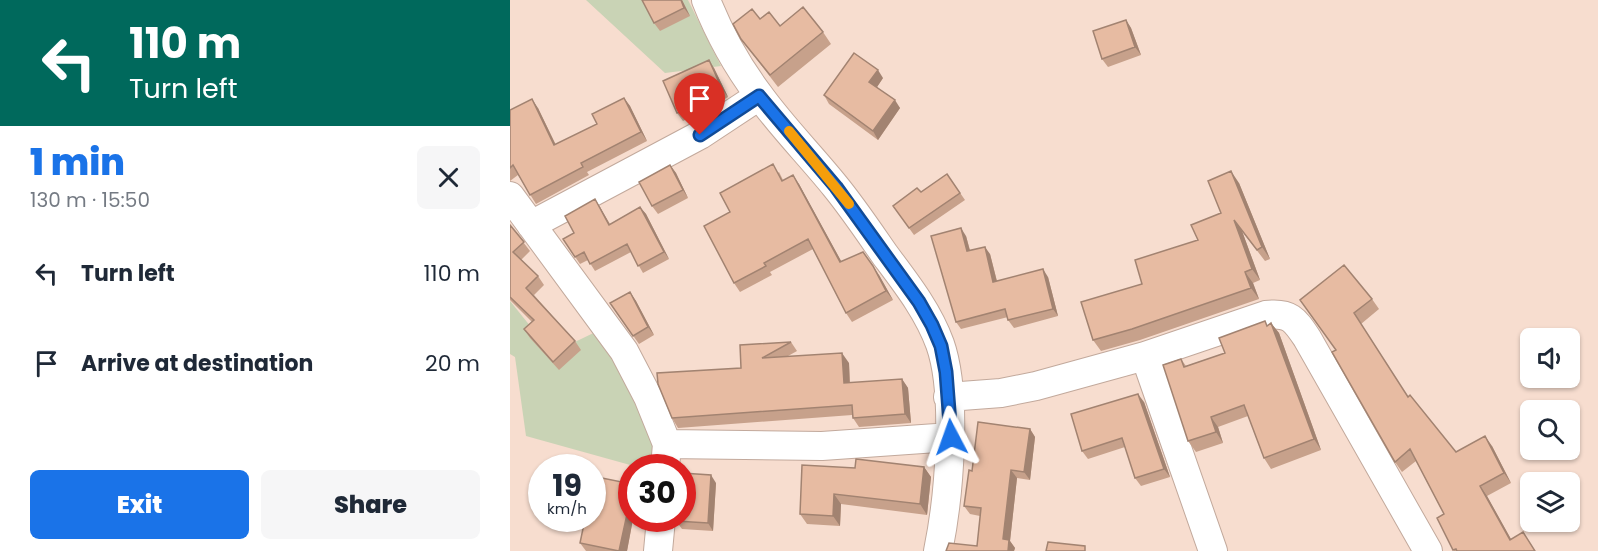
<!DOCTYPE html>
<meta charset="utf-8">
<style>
:root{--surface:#fff;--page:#f6f6f7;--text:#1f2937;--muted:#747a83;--accent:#1a73e8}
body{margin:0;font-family:Poppins,sans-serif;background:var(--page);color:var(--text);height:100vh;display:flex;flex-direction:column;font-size:22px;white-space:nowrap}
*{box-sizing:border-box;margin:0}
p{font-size:20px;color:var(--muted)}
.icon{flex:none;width:33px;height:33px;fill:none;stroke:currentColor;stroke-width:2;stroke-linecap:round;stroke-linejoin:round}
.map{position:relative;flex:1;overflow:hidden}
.drawer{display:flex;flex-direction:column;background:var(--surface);width:510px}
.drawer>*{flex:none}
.top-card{background:#00695c;color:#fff;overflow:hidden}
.buttons{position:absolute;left:1010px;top:328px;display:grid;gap:12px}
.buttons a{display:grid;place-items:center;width:60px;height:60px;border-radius:9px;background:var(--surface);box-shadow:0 2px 4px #0004;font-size:30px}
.speed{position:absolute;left:18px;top:454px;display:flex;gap:12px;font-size:30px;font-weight:700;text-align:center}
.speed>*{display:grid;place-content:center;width:78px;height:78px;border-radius:50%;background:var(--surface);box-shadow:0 2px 4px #0004;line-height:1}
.speed small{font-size:15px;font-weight:400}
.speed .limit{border:9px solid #d22;background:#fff;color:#111}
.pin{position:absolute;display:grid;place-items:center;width:51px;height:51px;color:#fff;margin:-62px -26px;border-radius:50% 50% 50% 0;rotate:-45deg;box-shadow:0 0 6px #0007}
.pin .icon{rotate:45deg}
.me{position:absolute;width:66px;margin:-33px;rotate:356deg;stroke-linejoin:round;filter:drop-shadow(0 0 4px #0008)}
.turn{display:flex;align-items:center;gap:21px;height:126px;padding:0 30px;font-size:27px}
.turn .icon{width:78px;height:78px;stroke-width:2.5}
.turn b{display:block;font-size:42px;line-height:51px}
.round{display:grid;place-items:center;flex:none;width:63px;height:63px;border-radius:9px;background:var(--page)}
.headline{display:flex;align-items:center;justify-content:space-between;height:102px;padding:0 30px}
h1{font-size:36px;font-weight:800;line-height:45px;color:var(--accent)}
.button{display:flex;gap:12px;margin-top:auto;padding:12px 30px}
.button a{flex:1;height:69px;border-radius:9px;background:var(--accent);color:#fff;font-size:24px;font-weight:800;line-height:69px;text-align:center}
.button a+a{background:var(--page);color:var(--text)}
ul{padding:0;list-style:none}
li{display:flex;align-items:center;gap:18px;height:90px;padding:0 30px}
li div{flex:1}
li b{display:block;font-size:22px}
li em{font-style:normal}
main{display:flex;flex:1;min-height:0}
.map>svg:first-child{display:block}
.green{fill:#c9d3b5}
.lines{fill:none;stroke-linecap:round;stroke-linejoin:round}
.minor-casing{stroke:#c2a99c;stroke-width:30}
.minor{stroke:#fff;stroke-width:28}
.wall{fill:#c7a18b}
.shaded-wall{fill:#a28371}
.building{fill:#e7bba2;stroke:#a28371;stroke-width:1.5}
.route-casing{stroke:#114b97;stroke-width:15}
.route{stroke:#1a73e8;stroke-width:10}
.slow{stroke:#f59e0b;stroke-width:10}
</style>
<main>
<section class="drawer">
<div class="top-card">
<div class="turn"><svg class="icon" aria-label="left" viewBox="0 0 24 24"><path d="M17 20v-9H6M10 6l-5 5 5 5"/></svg><div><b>110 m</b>Turn left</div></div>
</div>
<div class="headline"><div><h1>1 min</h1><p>130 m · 15:50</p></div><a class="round"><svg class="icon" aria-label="close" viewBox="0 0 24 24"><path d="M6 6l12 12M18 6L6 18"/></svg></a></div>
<ul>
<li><svg class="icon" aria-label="left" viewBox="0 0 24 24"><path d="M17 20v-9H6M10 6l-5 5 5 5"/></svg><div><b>Turn left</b></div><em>110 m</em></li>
<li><svg class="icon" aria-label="arrive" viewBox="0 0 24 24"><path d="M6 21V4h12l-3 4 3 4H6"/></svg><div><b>Arrive at destination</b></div><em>20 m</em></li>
</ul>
<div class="button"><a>Exit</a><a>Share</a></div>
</section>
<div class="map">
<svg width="1088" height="551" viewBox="0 0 1088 551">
<rect width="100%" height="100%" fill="#f7ddcf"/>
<path class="green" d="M 76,0 L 178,0 L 211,66 L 155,73 Z
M 0,301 L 42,353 L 98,326 L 162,468 L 131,468 L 16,436 L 5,357 L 0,354 Z"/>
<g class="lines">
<defs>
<path id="minor" d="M 196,0 C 209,33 228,67 249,95 C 272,127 300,155 325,186 C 343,208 359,232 375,255 C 396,283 418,311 430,344 C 448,395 439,498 428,551
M 0,196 L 114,351 L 138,397 L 157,444 L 155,468
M 21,225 L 190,135 L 249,96
M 635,356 L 703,551
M 438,397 L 491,393 L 526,386 L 635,356 L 756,315 C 780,312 785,320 797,338 L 918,551
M 157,444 L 312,446 L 441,437
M 148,551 L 151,519"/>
</defs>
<use href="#minor" class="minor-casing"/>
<use href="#minor" class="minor"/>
</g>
<path class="wall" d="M 172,0 L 180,16 L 150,31 L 144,23 Z
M 250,19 L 270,26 L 313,32 L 321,44 L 268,87 L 231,39 Z
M 616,20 L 621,28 L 631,55 L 598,67 L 592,59 Z
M 204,68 L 218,97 L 200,108 L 173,121 L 167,113 Z
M 373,78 L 367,87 L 390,108 L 368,140 L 319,104 L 314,95 Z
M 114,98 L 120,106 L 137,141 L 77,172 L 79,175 L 26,204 L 8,175 L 0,181 L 0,110 L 28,108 L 46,145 L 87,124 Z
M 160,165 L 166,173 L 178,198 L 148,214 L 142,206 Z
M 269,172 L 273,180 L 289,184 L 331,261 L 369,275 L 383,300 L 342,322 L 336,313 L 303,249 L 260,272 L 262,275 L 230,292 L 224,283 L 220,212 Z
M 437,174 L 455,200 L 404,235 L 383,206 L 411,192 Z
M 729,183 L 760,259 L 755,261 L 732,231 L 750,280 L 743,283 L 749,299 L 630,340 L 591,351 L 583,340 L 688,240 L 711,213 Z
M 90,207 L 100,224 L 130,207 L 136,214 L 159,259 L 133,273 L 121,252 L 85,271 L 78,260 L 70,264 L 53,239 L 64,233 Z
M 0,225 L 20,251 L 11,260 L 28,276 L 34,285 L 24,295 L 65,341 L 71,350 L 49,370 L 20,338 L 14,329 L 22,322 L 0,300 Z
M 456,236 L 460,250 L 480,254 L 487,281 L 538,277 L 548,316 L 504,328 L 498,320 L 498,317 L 451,329 L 446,322 Z
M 120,292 L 126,301 L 144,335 L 129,344 L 100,303 Z
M 862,299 L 869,309 L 851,324 L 898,397 L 946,452 L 982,446 L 1001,483 L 977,496 L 1001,539 L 1013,532 L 1025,551 L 944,551 L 934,514 L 906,461 L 892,472 L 885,462 L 826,350 L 790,300 Z
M 761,323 L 769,333 L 811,450 L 761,469 L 754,458 L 738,416 L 708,427 L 713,443 L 686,452 L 678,441 L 671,359 L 676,366 L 715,353 Z
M 281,342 L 287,351 L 278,356 L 339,363 L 340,383 L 392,379 L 398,388 L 401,423 L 349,427 L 343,418 L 342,415 L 168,428 L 162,418 L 231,368 Z
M 634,402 L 660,477 L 631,486 L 625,478 L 615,447 L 578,459 L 572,451 Z
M 520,429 L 525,437 L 520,480 L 507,478 L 500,541 L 505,548 L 504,551 L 436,551 L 467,546 L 470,516 L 460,514 L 454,506 L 462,471 Z
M 414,467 L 421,477 L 417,515 L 331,504 L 330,526 L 297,524 L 290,514 L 345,468 Z
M 206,483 L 203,531 L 172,529 L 166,521 Z
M 122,519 L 123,519 L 117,551 L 76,551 L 70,543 Z"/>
<path class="shaded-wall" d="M 171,0 L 172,0 L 180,16 L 174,8 Z
M 616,20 L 621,28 L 631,55 L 625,47 Z
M 199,60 L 204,68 L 218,97 L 212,89 Z
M 368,70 L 373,78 L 365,90 L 359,82 Z
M 114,98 L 120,106 L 137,141 L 131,132 Z
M 22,99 L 28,108 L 50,154 L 44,145 Z
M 385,100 L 390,108 L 368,140 L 363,131 Z
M 160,165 L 166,173 L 178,198 L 173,190 Z
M 721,171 L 729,183 L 760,259 L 752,247 Z
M 283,175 L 289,184 L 336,270 L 330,262 Z
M 85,199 L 90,207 L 104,232 L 99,225 Z
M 130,207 L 136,214 L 159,259 L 154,252 Z
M 724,220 L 732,231 L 750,280 L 742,269 Z
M 451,228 L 456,236 L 462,259 L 457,251 Z
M 475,247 L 480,254 L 489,290 L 483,282 Z
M 363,266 L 369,275 L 383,300 L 376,291 Z
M 533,269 L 538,277 L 548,316 L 543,309 Z
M 735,272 L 743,283 L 749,299 L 741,288 Z
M 120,292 L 126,301 L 144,335 L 138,327 Z
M 761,323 L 769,333 L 811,450 L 804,439 Z
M 332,353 L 339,363 L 340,393 L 334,383 Z
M 392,379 L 398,388 L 401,423 L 395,414 Z
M 628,394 L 634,402 L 660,477 L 654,469 Z
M 701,417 L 708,427 L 713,443 L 706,432 Z
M 520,429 L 525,437 L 520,480 L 514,472 Z
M 975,436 L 982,446 L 1001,483 L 994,473 Z
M 414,467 L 421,477 L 417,515 L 410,504 Z
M 501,470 L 507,478 L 500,541 L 505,548 L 504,551 L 498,551 L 493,539 Z
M 201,475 L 206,483 L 203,531 L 198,523 Z
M 970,486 L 977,496 L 1007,550 L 1000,540 Z
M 122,491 L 122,519 L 123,519 L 117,551 L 109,551 Z
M 324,494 L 331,504 L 330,526 L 323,516 Z"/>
<path class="building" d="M 132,0 L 171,0 L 174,8 L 144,23 Z
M 293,7 L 313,32 L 260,75 L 231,39 L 223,24 L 242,9 L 250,19 L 259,12 L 270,26 Z
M 616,20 L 625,47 L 592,59 L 583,31 Z
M 344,53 L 368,70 L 359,82 L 385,100 L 363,131 L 314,95 Z
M 199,60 L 212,89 L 195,100 L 167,113 L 153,81 Z
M 114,98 L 131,132 L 71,163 L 73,167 L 20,195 L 3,165 L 0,168 L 0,110 L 22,99 L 44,145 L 87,124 L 82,114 Z
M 263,164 L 272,181 L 283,175 L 330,262 L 353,252 L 363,266 L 376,291 L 336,313 L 298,239 L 254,263 L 256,266 L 224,283 L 194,226 L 220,212 L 210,193 Z
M 160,165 L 173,190 L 142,206 L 129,182 Z
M 721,171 L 752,247 L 747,250 L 724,220 L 742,269 L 735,272 L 741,288 L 622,329 L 583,340 L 571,302 L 632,284 L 625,260 L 688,240 L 681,225 L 711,213 L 698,181 Z
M 437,174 L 450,193 L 399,228 L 383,206 L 407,188 L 411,192 Z
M 85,199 L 99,225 L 130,207 L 154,252 L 128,266 L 117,244 L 80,264 L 74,252 L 65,257 L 53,239 L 64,233 L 55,216 Z
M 0,225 L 14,242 L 3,252 L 28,276 L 16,288 L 65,341 L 43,362 L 14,329 L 24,320 L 0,297 Z
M 451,228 L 457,251 L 475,247 L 483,282 L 533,269 L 543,309 L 498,320 L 495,309 L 446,322 L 421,236 Z
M 834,265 L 862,299 L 844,313 L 898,397 L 900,395 L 946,452 L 975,436 L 994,473 L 970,486 L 1000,540 L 1013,532 L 1025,551 L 947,551 L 946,549 L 943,550 L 927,518 L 934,514 L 900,449 L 885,462 L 822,352 L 826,350 L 790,300 Z
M 120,292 L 138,327 L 123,336 L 100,303 Z
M 755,321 L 757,326 L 761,323 L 804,439 L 754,458 L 734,405 L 701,417 L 706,432 L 678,441 L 653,365 L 671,359 L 674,367 L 715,353 L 709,338 Z
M 281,342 L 252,358 L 332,353 L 334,383 L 392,379 L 395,414 L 343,418 L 342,405 L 162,418 L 148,384 L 147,373 L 231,368 L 230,345 Z
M 628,394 L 654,469 L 625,478 L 612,438 L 572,451 L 561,414 Z
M 468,422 L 520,429 L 514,472 L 501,470 L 493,539 L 499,540 L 498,551 L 436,551 L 439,543 L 467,546 L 471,508 L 454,506 L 459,470 L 462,471 Z
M 346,459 L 414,467 L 410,504 L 324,494 L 323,516 L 290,514 L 292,465 L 345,468 Z
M 172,473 L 201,475 L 198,523 L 166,521 L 166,519 L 172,519 Z
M 82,476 L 122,484 L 122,491 L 109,551 L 70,543 L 75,519 L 82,519 Z
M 538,542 L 575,546 L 575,551 L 536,551 Z"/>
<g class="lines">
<defs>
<path id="route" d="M 190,135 L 249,96 L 326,187 L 409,302 L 422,325 L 431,346 L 436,372 L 441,437"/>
</defs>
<use href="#route" class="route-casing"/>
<use href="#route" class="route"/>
<path class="slow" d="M 279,131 L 339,204"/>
</g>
</svg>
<div class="buttons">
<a><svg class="icon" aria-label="sound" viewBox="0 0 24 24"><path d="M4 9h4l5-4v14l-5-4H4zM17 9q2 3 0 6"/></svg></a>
<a><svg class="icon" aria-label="search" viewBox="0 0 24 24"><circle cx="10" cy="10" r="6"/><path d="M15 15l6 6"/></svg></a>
<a><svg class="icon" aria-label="layers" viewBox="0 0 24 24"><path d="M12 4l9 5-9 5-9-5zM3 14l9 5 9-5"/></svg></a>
</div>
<div class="speed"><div>19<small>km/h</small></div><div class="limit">30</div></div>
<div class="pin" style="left:190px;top:135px;background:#d93025"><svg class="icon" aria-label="arrive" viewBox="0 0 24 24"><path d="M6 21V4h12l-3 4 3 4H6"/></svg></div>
<svg class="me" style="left:441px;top:437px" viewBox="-20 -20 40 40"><path d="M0-17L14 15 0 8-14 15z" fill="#1a73e8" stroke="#fff" stroke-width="4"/></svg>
</div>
</main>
